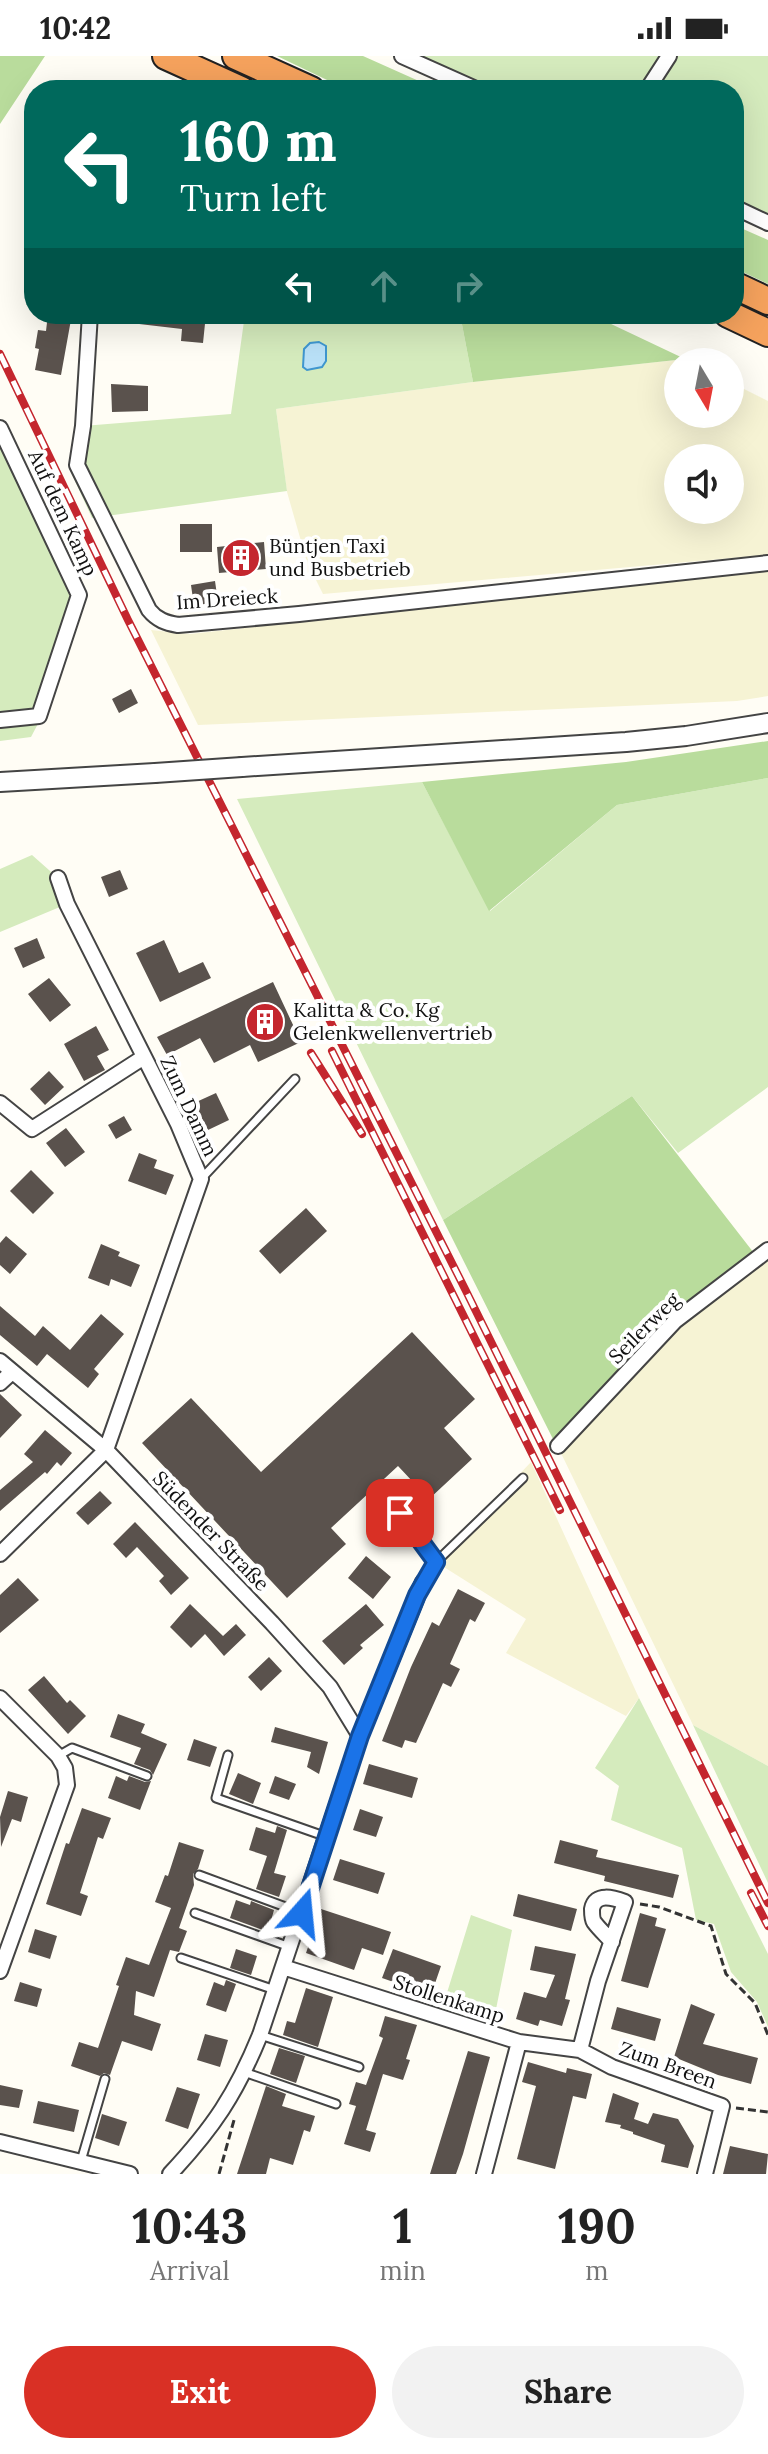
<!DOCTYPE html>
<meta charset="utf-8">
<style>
:root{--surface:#fff;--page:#f2f2f2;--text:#222;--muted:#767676;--accent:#d93025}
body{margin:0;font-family:Lora,serif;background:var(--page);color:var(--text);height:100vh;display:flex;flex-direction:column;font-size:30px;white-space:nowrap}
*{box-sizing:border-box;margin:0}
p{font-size:26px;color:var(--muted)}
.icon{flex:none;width:44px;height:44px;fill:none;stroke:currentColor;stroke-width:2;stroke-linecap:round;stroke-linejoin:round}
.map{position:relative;height:2118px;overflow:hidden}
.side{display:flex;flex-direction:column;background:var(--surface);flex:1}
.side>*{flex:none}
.banner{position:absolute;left:24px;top:24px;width:720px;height:244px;border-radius:32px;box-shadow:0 8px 32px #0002;background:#00695c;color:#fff;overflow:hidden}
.needle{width:52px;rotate:170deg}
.fabs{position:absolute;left:664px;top:292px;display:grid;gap:16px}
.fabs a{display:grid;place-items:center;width:80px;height:80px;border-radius:50%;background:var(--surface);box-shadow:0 8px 32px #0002;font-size:40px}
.pin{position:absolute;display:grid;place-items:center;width:68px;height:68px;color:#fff;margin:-34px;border-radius:16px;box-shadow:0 4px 12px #0006}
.me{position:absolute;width:88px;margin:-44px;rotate:18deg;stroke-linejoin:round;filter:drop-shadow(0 0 6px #0008)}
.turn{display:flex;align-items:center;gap:28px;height:168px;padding:0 24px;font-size:36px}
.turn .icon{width:104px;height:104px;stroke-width:2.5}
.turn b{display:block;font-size:56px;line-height:68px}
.lanes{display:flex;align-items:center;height:76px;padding:0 24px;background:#0003;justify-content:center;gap:40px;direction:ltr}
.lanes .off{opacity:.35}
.eta{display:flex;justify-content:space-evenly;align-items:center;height:136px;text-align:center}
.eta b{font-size:48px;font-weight:800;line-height:56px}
.primary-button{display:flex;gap:16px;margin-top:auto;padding:16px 24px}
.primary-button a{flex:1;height:92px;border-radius:48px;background:var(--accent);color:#fff;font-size:32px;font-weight:800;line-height:92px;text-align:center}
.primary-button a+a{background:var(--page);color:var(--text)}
.status{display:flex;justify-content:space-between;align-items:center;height:56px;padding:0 40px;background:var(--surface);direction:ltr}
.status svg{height:22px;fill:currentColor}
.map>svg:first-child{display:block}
.farmland{fill:#f6f3d4;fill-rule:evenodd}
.green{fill:#d5ebbd}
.forest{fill:#b9dc9c}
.water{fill:#b9e0f7;stroke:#3f96cf;stroke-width:2}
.building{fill:#5a524d}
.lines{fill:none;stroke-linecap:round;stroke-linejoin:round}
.service-casing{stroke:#444;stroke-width:11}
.minor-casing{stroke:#444;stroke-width:18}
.tertiary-casing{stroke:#444;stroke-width:22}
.motorway-casing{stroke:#222;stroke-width:30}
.path{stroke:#333;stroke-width:3;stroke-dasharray:8 4;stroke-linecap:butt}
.service{stroke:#fff;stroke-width:7}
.minor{stroke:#fff;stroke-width:14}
.tertiary{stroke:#fff;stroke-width:18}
.motorway{stroke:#f5a25d;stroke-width:26}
.rail-casing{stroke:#c4262e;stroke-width:8}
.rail{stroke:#fff;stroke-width:5;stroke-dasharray:15;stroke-linecap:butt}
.tertiary-bridge-casing{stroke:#444;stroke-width:22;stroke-linecap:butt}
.tertiary-bridge{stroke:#fff;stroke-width:18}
.route-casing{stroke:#114b97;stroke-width:20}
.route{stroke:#1a73e8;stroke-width:14}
.labels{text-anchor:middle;stroke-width:8;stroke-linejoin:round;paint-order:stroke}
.street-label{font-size:20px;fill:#111;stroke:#fff}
.poi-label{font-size:20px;fill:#111;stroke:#fff;text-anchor:start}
</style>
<div class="status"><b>10:42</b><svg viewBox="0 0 49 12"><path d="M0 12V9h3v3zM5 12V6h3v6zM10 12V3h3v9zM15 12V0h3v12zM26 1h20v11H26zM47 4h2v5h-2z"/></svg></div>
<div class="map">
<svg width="768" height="2118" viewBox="0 0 768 2118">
<rect width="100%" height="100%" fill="#fffdf5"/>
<path class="farmland" d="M 685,303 L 691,306 L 678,306 L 678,358 L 730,358 L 730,326 L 768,345 L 768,499 L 323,538 L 307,506 L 287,436 L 276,353 L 473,326 ZM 678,402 L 730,402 L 730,454 L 678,454 Z
M 768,514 L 768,640 L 737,645 L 198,669 L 151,574 L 190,578 Z
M 768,1194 L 768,1710 L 693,1669 L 558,1391 L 675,1265 Z
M 531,1406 L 639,1642 L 626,1660 L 506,1597 L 526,1563 L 436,1506 Z"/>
<path class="green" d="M 401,0 L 768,0 L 768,164 L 734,149 L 734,34 L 478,34 Z
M 245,258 L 460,258 L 473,326 L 276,353 L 287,435 L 92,462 L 69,412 L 77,408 L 83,370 L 231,358 Z
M 0,364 L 84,530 L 41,662 L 31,681 L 0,685 Z
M 768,722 L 768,1031 L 678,1097 L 632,1040 L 443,1164 L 237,743 L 422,726 L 490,855 L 617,749 Z
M 32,799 L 58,822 L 67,848 L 0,876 L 0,813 Z
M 639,1642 L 768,1898 L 768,1971 L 757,1946 L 731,1916 L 714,1868 L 696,1864 L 682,1792 L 611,1764 L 619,1730 L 595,1712 Z
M 693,1669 L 768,1710 L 768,1827 Z
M 471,1859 L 512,1874 L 493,1968 L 442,1953 Z"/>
<path class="forest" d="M 0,0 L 45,0 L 0,68 Z
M 277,0 L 363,0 L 439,34 L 348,34 Z
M 734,169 L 768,184 L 768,228 L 734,212 Z
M 460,258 L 590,258 L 685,303 L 473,326 Z
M 768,685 L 768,722 L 617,749 L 489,855 L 422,726 L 626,706 Z
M 632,1040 L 757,1201 L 725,1225 L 556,1389 L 443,1164 Z"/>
<path class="water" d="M 319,286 L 326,290 L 326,305 L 322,311 L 307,314 L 303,311 L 304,293 L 310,287 Z"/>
<path class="building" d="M 48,258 L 72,258 L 61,319 L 35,314 L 39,293 L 35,292 L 38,274 L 46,275 Z
M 122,258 L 206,258 L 203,287 L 181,285 L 182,273 L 122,266 Z
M 111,328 L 148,330 L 148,355 L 112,356 Z
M 180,468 L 212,468 L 212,496 L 180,496 Z
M 264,486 L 266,513 L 219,517 L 217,491 Z
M 215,525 L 218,546 L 194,550 L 191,529 Z
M 131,633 L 138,647 L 119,657 L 112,643 Z
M 120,814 L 128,833 L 109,841 L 101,821 Z
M 37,882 L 45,902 L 23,912 L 14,892 Z
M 164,884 L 179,917 L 203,906 L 211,922 L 160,946 L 136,897 Z
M 49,922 L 71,949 L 50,966 L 28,938 Z
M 273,926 L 301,986 L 258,1006 L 250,989 L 214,1007 L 200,982 L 167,999 L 157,981 Z
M 96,970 L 109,994 L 97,1000 L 105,1014 L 84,1025 L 64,988 Z
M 49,1015 L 64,1031 L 45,1049 L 30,1033 Z
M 216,1037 L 229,1064 L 208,1074 L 194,1047 Z
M 124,1060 L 132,1074 L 116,1083 L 108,1069 Z
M 66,1072 L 85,1096 L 65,1111 L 46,1087 Z
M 139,1097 L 157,1104 L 154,1112 L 174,1119 L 166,1139 L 128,1125 Z
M 31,1114 L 54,1137 L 33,1158 L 10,1135 Z
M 306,1152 L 327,1175 L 280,1218 L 259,1195 Z
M 6,1180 L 27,1198 L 10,1218 L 0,1209 L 0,1187 Z
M 101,1188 L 120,1196 L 118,1200 L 140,1209 L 131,1231 L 111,1223 L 109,1230 L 88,1222 Z
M 0,1250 L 35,1280 L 43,1270 L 70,1294 L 101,1258 L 124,1278 L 94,1313 L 99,1318 L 88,1332 L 47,1298 L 37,1310 L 0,1279 Z
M 412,1276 L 475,1343 L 444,1372 L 472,1403 L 429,1443 L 398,1410 L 331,1472 L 346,1488 L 287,1542 L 142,1387 L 191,1342 L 261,1416 Z
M 0,1338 L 22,1359 L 0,1382 Z
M 45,1374 L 72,1397 L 61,1410 L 57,1406 L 47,1418 L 45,1416 L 0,1455 L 0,1434 L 33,1406 L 24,1398 Z
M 100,1435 L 112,1447 L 88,1469 L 76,1457 Z
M 135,1466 L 189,1522 L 171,1539 L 159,1525 L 164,1520 L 137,1491 L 126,1502 L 113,1488 Z
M 366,1500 L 391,1521 L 373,1543 L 348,1522 Z
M 18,1522 L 39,1544 L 0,1577 L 0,1539 Z
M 458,1533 L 485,1547 L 475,1566 L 470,1563 L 450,1608 L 460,1613 L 451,1631 L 443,1627 L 416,1687 L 405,1684 L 402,1692 L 382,1685 L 411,1611 L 432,1566 L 439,1570 Z
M 190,1548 L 223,1580 L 236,1568 L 246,1579 L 224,1600 L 205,1578 L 191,1592 L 170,1571 Z
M 366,1548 L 384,1569 L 360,1589 L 363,1592 L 344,1609 L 322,1585 Z
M 269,1601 L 282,1615 L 261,1635 L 248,1621 Z
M 44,1620 L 67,1647 L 70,1644 L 86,1660 L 68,1678 L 28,1634 Z
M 118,1658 L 145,1668 L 141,1677 L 167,1688 L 153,1719 L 150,1714 L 134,1708 L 141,1692 L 110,1681 Z
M 275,1671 L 328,1686 L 319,1718 L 307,1711 L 311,1696 L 271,1686 Z
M 194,1683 L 217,1691 L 210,1711 L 187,1704 Z
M 369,1708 L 418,1722 L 412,1742 L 363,1728 Z
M 238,1717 L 261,1727 L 253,1748 L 229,1738 Z
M 116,1720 L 127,1725 L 129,1720 L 145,1726 L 151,1725 L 140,1754 L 108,1742 Z
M 275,1720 L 296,1728 L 289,1744 L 269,1737 Z
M 8,1735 L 28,1741 L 21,1766 L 12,1763 L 1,1791 L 0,1761 Z
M 82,1752 L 111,1762 L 103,1783 L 98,1781 L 80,1837 L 88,1840 L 81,1860 L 46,1848 L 66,1787 L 69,1788 Z
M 360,1753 L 383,1761 L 376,1781 L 353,1774 Z
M 277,1770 L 287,1774 L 274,1817 L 286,1820 L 279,1841 L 256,1833 L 267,1800 L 249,1794 L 256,1771 L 275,1777 Z
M 560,1784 L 598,1794 L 596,1801 L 679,1819 L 673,1842 L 604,1825 L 605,1820 L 554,1807 Z
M 179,1786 L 204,1794 L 198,1813 L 193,1818 L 194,1829 L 179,1872 L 187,1875 L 179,1896 L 170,1894 L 154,1941 L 136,1935 L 134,1959 L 161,1968 L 152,1995 L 122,1985 L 110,2019 L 104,2017 L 100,2020 L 71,2010 L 79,1986 L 98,1992 L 119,1930 L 116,1929 L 126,1901 L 149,1909 L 171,1852 L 155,1846 L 165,1819 L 168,1820 Z
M 340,1803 L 385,1817 L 378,1838 L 333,1824 Z
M 518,1838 L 577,1853 L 571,1875 L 513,1860 Z
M 236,1844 L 250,1849 L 251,1845 L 274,1854 L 268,1876 L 230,1862 Z
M 321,1853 L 391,1876 L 383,1899 L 362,1892 L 354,1914 L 306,1897 Z
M 640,1857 L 657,1862 L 655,1870 L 666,1873 L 648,1932 L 621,1925 Z
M 35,1873 L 57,1880 L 50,1903 L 28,1896 Z
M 535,1890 L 576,1898 L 565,1943 L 570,1944 L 562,1970 L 540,1964 L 538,1970 L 516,1963 L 524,1936 L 546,1942 L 555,1919 L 530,1914 Z
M 236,1893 L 257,1900 L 251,1919 L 230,1912 Z
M 393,1893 L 441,1910 L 431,1939 L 382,1922 Z
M 226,1924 L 236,1928 L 226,1956 L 206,1949 L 214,1926 L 224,1930 Z
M 20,1926 L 42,1933 L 37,1951 L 14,1945 Z
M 306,1932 L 333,1941 L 318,1991 L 283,1979 L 287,1965 L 295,1967 Z
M 691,1948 L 715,1958 L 703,1988 L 758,2002 L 751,2028 L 718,2019 L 674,2001 Z
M 617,1951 L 661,1963 L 655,1985 L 611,1973 Z
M 385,1960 L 417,1969 L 406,2003 L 410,2004 L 403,2024 L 383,2018 L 366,2074 L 376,2077 L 370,2096 L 344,2088 L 356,2050 L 349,2048 L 356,2026 L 366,2029 L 383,1982 L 379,1980 Z
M 205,1978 L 228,1984 L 220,2011 L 197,2004 Z
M 279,1992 L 305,2000 L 296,2027 L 270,2018 Z
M 468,1995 L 490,2001 L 463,2098 L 456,2118 L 430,2118 Z
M 528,2006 L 566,2017 L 567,2012 L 592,2018 L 586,2043 L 573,2040 L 555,2113 L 517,2103 L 536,2030 L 522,2026 Z
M 0,2029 L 23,2034 L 19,2052 L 0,2049 Z
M 266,2030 L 286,2038 L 282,2050 L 315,2060 L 310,2076 L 304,2074 L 293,2109 L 270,2102 L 266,2118 L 237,2118 Z
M 177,2031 L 200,2038 L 188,2073 L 165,2065 Z
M 613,2037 L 639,2047 L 634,2063 L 648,2068 L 653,2057 L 678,2063 L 694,2090 L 688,2112 L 661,2106 L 665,2089 L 633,2078 L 633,2076 L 620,2072 L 621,2069 L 605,2066 Z
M 38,2045 L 79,2054 L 74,2076 L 33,2067 Z
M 102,2058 L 127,2066 L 119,2090 L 95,2082 Z
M 730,2090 L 768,2098 L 766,2118 L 723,2118 Z"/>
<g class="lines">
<defs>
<path id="service" d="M 201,1123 L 295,1023
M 400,1457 L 436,1506
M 423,1526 L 436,1506 L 523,1422
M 228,1699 L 216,1742 L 327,1781
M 58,1700 L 72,1692 L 147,1720
M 199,1819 L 302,1857
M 195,1857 L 290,1891
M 181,1902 L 275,1934
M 260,1979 L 359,2011
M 244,2016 L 336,2048
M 81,2105 L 105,2023"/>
<path id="minor" d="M 402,0 L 478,34
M 647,34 L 669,0
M 734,151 L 768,167
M 90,258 L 83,370 L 77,409 L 149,554 C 157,564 166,567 178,569 L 299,558 L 768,507
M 0,372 L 79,539 L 39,660 L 0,664
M 0,1047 L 32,1073 L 144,1001
M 0,1305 L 106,1394 L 272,1567 L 330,1631 L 360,1680 L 260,1979 C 236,2038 213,2072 170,2118
M 0,1327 L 12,1316
M 558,1390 L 675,1265 L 768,1194
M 0,1498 L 106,1394 L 201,1123 L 178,1068 L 67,848 L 58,822
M 0,1642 L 58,1700 L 65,1712 L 67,1729 L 0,1915
M 360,1680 L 423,1526
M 283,1911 L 519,1986 L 484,2118
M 519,1986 L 580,1994 L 612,2011 L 722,2050 L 705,2118
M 580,1994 L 598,1925 L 625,1846 C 614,1842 595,1836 592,1853 C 592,1857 592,1863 594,1866 C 599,1873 607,1880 612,1886
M 0,2086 L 130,2118"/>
<path id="tertiary" d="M 242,711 L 626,686 L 686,680 L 768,667
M 0,726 L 155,717"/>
<path id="motorway" d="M 166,0 L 241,34
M 236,0 L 311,34
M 734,229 L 768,245
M 728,258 L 768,277"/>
</defs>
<use href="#service" class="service-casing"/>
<use href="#minor" class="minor-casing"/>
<use href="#tertiary" class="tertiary-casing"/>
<use href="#motorway" class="motorway-casing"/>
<path class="path" d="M 640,1848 L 659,1851 L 711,1870 L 726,1918 L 755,1947 L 768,1979
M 736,2052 L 768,2056
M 219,2118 L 234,2064"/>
<use href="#service" class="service"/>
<use href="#minor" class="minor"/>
<use href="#tertiary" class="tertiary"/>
<use href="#motorway" class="motorway"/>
<defs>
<path id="rail" d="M 0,298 L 128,564 L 466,1235 L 768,1847
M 332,995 L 560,1454
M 311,997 L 362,1078
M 751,1837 L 768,1870"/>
</defs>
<use href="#rail" class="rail-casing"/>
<use href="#rail" class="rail"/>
<defs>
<path id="tertiary-bridge" d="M 155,717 L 242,711"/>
</defs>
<use href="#tertiary-bridge" class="tertiary-bridge-casing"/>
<use href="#tertiary-bridge" class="tertiary-bridge"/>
</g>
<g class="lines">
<defs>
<path id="route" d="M 302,1857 L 360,1680 L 417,1539 L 436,1506 L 400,1457"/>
</defs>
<use href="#route" class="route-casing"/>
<use href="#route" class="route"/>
</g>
<defs>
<symbol id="building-disc" viewBox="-11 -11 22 22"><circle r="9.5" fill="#c4262e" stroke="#fff"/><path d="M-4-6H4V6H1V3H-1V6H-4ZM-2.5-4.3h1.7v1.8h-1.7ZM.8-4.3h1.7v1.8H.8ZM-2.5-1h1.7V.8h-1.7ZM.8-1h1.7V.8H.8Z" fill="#fff"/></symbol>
</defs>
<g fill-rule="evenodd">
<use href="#building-disc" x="219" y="480" width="44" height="44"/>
<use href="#building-disc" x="243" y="944" width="44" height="44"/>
</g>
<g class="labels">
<g class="street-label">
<text transform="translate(63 457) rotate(65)" y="7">Auf dem Kamp</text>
<text transform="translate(227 543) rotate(-4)" y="7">Im Dreieck</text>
<text transform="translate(189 1050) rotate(65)" y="7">Zum Damm</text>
<text transform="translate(644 1272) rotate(-45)" y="7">Seilerweg</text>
<text transform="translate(211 1475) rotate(46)" y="7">Südender Straße</text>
<text transform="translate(449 1943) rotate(18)" y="7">Stollenkamp</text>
<text transform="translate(668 2009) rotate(20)" y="7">Zum Breen</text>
</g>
<g class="poi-label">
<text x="269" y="497">Büntjen Taxi<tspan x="269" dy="23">und Busbetrieb</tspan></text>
<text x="293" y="961">Kalitta &amp; Co. Kg<tspan x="293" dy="23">Gelenkwellenvertrieb</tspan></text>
</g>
</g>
</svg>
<div class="fabs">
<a><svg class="needle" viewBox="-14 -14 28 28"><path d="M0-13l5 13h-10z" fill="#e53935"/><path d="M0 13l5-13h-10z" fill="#767676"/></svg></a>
<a><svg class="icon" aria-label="sound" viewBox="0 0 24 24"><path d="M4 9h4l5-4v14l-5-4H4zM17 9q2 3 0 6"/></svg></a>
</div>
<div class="pin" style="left:400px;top:1457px;background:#d93025"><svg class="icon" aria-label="arrive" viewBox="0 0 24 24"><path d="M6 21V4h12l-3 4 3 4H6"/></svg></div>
<svg class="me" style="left:302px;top:1857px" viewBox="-20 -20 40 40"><path d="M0-17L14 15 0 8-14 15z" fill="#1a73e8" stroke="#fff" stroke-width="4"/></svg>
<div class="banner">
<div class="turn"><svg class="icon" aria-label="left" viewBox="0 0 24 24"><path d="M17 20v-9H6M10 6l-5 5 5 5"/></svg><div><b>160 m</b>Turn left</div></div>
<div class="lanes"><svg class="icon" aria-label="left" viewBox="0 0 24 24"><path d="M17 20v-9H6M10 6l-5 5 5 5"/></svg><svg class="icon off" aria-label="ahead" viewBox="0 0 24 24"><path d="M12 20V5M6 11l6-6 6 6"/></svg><svg class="icon off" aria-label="right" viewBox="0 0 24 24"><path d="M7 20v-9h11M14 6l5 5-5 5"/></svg></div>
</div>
</div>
<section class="side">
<div class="eta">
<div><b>10:43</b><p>Arrival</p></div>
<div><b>1</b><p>min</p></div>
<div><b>190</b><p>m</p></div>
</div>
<div class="primary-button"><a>Exit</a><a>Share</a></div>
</section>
